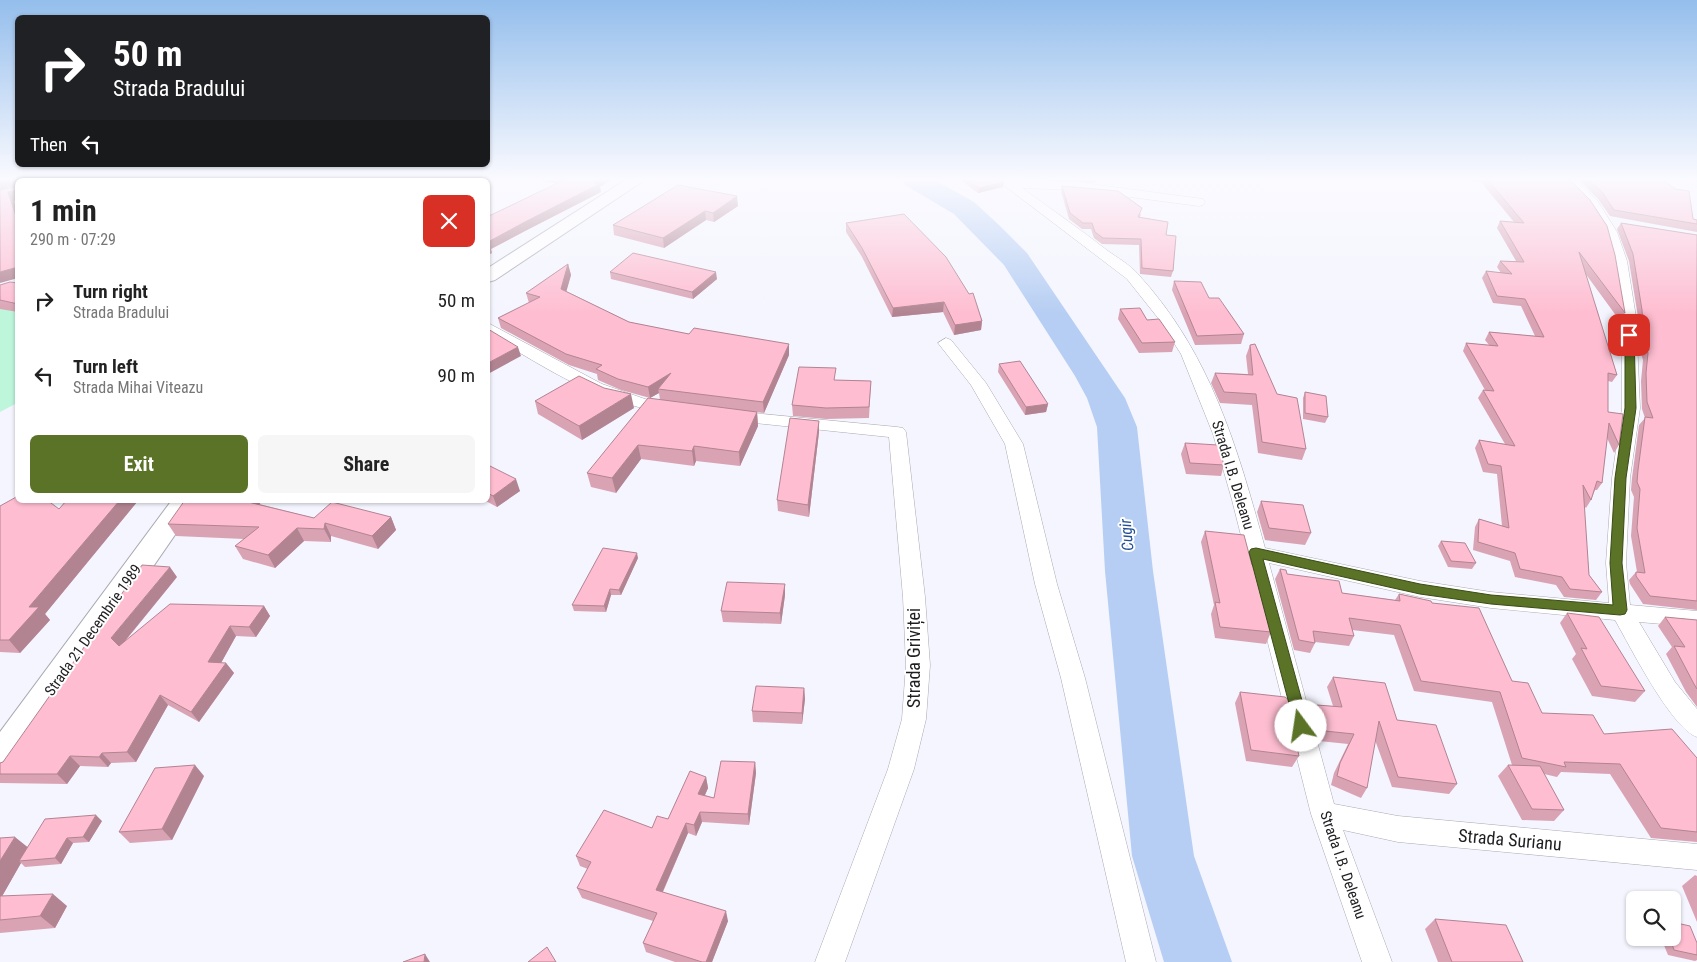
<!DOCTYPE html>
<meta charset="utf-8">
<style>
:root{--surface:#fff;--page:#f6f6f6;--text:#222;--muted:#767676;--accent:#5a7326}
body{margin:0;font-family:"Roboto Condensed",sans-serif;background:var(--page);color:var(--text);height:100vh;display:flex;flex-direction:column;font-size:19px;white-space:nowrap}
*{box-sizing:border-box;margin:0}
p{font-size:16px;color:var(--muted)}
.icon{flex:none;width:28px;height:28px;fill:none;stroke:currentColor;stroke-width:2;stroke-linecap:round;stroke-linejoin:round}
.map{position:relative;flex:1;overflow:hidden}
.details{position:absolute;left:15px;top:178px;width:475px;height:325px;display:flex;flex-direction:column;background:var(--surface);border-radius:8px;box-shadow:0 1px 4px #0004}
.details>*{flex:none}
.guide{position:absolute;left:15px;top:15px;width:475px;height:152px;border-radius:8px;box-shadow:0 1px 4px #0004;background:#202124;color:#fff;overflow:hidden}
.controls{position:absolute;left:1626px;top:891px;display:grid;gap:10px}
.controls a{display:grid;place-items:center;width:55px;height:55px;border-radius:8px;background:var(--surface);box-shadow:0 1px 4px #0004;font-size:25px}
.pin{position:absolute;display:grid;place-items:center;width:42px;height:42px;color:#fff;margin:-21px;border-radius:10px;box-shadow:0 2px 8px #0006}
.me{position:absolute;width:55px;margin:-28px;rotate:346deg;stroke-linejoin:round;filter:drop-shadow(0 0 4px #0008)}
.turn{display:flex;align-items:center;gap:18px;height:105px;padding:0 15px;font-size:22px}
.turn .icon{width:65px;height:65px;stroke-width:2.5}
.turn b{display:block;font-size:35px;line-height:42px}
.then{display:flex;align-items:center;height:48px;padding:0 15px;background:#0003;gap:10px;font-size:19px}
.round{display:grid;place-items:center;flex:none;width:52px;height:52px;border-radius:8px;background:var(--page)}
.overview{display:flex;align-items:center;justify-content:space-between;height:85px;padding:0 15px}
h1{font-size:30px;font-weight:700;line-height:38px}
.action{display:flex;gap:10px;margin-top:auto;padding:10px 15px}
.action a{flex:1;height:58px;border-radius:8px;background:var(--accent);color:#fff;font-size:20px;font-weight:700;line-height:58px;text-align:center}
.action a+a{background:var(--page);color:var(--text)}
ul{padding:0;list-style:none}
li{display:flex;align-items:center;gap:15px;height:75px;padding:0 15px}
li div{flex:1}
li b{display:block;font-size:19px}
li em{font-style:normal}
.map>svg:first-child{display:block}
.green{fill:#bdf6db}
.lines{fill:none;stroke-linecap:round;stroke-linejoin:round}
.river{fill:#b6cef3;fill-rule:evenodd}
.minor-casing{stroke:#a9aab2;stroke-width:1}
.secondary-casing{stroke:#a9aab2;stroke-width:2}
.minor{fill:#fff;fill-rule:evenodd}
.secondary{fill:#fff;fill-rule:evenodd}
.wall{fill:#daa3b4}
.shaded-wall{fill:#b28492}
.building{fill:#febdd1;stroke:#b28492}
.route{fill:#5a7326;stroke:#3a4b19}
.labels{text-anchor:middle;stroke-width:4;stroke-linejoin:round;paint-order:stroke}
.street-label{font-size:15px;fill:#1f1f22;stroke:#fff}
.water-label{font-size:16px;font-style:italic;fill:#214e95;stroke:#fff}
.near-street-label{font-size:18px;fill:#1f1f22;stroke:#fff}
</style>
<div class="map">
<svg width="1697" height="962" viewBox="0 0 1697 962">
<rect width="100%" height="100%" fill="#f4f5fe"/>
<path class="green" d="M 17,288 L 17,403 L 0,412 L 0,294 Z"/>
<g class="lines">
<path class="river" d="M 901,179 L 933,179 L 974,202 L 1000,226 L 1027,253 L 1125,398 L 1137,427 L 1153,571 L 1194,856 L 1232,962 L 1164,962 L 1132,856 L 1105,571 L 1097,427 L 1087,398 L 1075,376 L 1004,265 L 954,214 L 905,185 Z"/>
<defs>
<path id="minor" d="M 996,179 L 1076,182 L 1203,199 L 1205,202 L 1203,205 L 1199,206 L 1076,190 L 1022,188 C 1051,209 1080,229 1108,251 C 1118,258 1130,265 1138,274 C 1211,354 1237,446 1265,548 L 1420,581 L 1491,592 L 1609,603 L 1606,563 L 1612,478 L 1622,408 L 1622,317 L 1613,261 L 1605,232 L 1588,205 L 1562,179 L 1575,179 L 1597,200 L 1617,232 L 1627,261 L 1636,317 L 1640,408 L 1630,478 L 1626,563 L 1630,605 L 1697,611 L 1697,627 L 1639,622 L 1675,682 L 1697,709 L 1697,737 C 1671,728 1630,646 1615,620 L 1491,608 L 1420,597 L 1269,563 L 1334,804 L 1398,816 L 1697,844 L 1697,870 L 1398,842 L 1343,830 L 1392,962 L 1362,962 L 1311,814 L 1232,500 L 1213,434 L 1181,354 L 1158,318 L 1127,279 Z
M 488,323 L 602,384 L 645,399 L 674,404 L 677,408 L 674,412 C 665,414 656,411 648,409 C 589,398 538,363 488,334 Z
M 946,338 L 951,340 L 986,383 L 1023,444 L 1057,584 L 1085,678 L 1156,962 L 1126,962 L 1061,678 L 1035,584 L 1005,444 L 971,385 L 938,343 Z
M 732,411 L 897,427 L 903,428 L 906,432 L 925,597 L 930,665 L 926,719 L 914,769 L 845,962 L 815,962 L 888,769 L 902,719 L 906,665 L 903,597 L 889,437 L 726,420 L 723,416 L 726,412 Z"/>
<path id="secondary" d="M 627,179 L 646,179 L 495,280 L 488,282 L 488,268 Z
M 172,500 L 199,500 L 12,771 L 0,776 L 0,732 Z"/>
</defs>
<use href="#minor" class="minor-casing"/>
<use href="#secondary" class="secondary-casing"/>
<use href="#minor" class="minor"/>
<use href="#secondary" class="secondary"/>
</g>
<path class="wall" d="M 541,179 L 612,179 L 600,187 L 601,192 L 525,231 L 491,249 L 492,253 L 488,255 L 488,216 L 489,216 L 556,184 L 541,180 Z
M 959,179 L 999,179 L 1003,187 L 978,193 Z
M 1028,179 L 1096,179 L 1096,183 Z
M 1470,179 L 1569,179 L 1625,313 L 1620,321 L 1585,273 L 1617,375 L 1612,382 L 1608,381 L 1608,412 L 1619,445 L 1614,453 L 1607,438 L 1602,483 L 1597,490 L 1595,490 L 1591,500 L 1586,508 L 1584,506 L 1589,575 L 1602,592 L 1596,600 L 1564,597 L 1556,585 L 1515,577 L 1510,561 L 1473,550 L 1475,527 L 1479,519 L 1502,526 L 1497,474 L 1483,472 L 1475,448 L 1479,440 L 1505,444 L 1478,398 L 1483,390 L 1485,390 L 1463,351 L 1466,343 L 1489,345 L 1485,340 L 1489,332 L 1535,336 L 1521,306 L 1493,303 L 1482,278 L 1486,271 L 1501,273 L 1497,267 L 1500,261 L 1516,261 L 1497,228 L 1500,221 L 1514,222 L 1481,182 L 1474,182 Z
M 1578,179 L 1661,179 L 1693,219 L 1697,220 L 1697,232 L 1610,216 L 1598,199 Z
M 1062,186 L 1141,214 L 1140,217 L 1166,235 L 1173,271 L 1171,277 L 1140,274 L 1139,245 L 1102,244 L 1094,238 L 1091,229 L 1082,229 L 1069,219 L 1061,191 Z
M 738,206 L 714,222 L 706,220 L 664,248 L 614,235 L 613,225 Z
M 846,223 L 982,321 L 981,330 L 954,335 L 943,312 L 892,317 L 862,257 L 846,232 Z
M 1621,223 L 1697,235 L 1697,610 L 1643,604 L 1630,584 L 1629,580 L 1636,572 L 1637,572 L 1631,536 L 1634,497 L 1631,490 L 1632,478 L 1639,425 L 1645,418 L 1642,409 L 1641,381 L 1643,360 L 1639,347 L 1638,317 L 1629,261 L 1617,229 Z
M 568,264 L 571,275 L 566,291 L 629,322 L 789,355 L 764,413 L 746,411 L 757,412 L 758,426 L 740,466 L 696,461 L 694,466 L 641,459 L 616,493 L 591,487 L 587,473 L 660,400 L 659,393 L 650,398 L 621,390 L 598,380 L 597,374 L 569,365 L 501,328 L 498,318 L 529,303 L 526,293 Z
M 610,272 L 717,279 L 693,299 L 611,279 Z
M 1174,281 L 1209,298 L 1244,334 L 1241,344 L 1195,345 L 1172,290 Z
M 18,283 L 18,312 L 0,309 L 0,285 Z
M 1120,309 L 1147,320 L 1175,342 L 1172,352 L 1139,353 L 1118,319 Z
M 1250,345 L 1306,449 L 1302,460 L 1258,453 L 1252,405 L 1220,403 L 1211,383 L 1215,373 L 1248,374 L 1246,356 Z
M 999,364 L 1048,404 L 1046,412 L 1025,415 L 998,372 Z
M 836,380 L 871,381 L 869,418 L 826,419 L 793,416 L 792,405 Z
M 1305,392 L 1328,417 L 1325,423 L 1303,419 L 1303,398 Z
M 535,401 L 634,408 L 582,440 L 538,414 Z
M 819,421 L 819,432 L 809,517 L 778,511 L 777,500 Z
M 1185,443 L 1224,465 L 1221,476 L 1186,474 L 1181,454 Z
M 488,465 L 520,491 L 497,507 L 484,500 L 488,500 Z
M 67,500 L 136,500 L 137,502 L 45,614 L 50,620 L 20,653 L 0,652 L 0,506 L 59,509 Z
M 1261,501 L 1311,533 L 1305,545 L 1265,540 L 1257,512 Z
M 259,504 L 314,518 L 391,517 L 396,530 L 378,549 L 331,536 L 331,542 L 304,541 L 275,568 L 243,559 L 235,546 L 244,539 L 176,536 L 168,524 Z
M 1205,531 L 1252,565 L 1271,632 L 1266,644 L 1215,638 L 1211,614 L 1214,605 L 1201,542 Z
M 1441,541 L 1476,563 L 1472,569 L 1448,567 L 1438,546 Z
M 638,558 L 621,595 L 611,595 L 606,612 L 574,611 L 572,605 Z
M 1280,569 L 1287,574 L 1342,593 L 1395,600 L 1399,594 L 1432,603 L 1512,681 L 1542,713 L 1604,734 L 1697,758 L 1697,842 L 1651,838 L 1610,774 L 1561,772 L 1557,777 L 1544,774 L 1564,810 L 1554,821 L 1522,820 L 1498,776 L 1508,765 L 1512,765 L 1492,702 L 1414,691 L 1394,635 L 1352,630 L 1354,636 L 1349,646 L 1315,642 L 1315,643 L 1310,653 L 1294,650 L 1275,579 Z
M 177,577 L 122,645 L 264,606 L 270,616 L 256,637 L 236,636 L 221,663 L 226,663 L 234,673 L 199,722 L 168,705 L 136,762 L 111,763 L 108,767 L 80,766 L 67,784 L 0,783 L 0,763 L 3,762 Z
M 785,584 L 785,595 L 781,624 L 723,622 L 721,611 Z
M 1567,613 L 1645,691 L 1635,702 L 1592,696 L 1572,659 L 1576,654 L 1560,623 Z
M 1665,617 L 1697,620 L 1697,707 L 1686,692 L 1666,654 L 1672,647 L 1658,626 Z
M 1333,677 L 1397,720 L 1457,784 L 1449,794 L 1392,787 L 1375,740 L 1367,788 L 1361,798 L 1331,785 L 1334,773 L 1348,744 L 1319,741 L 1312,714 L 1317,705 L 1333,706 L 1327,687 Z
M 804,688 L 805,699 L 802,724 L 753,722 L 752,711 Z
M 1240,692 L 1296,726 L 1293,731 L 1299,756 L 1292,767 L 1246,761 L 1235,703 Z
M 755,762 L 756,773 L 749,825 L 702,822 L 696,836 L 688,833 L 663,892 L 728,921 L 712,962 L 675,962 L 646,952 L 643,943 L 653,921 L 582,898 L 577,888 L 588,869 L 580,866 L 576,856 L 652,828 L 668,819 L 706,777 L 708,788 L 705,795 L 714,798 Z
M 204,776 L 172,840 L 130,843 L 119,832 Z
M 102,821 L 89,842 L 73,843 L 61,864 L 25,867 L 21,863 L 2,896 L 67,906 L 55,928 L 0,933 L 0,838 L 27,847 Z
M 1695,875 L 1697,876 L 1697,922 L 1682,886 Z
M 1435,919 L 1523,962 L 1438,962 L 1425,929 Z
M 1661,938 L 1672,938 L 1697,943 L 1697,960 L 1695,961 L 1668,955 Z"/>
<path class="shaded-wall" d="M 4,179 L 14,179 L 18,185 L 0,190 L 0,180 Z
M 600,179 L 612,179 L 600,187 L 601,192 L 525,231 L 491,249 L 492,253 L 488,255 L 488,242 Z
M 1004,182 L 1003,187 L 978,193 L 979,188 Z
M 18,190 L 18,200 L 14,201 L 18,213 L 18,223 L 8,192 Z
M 737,196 L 738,206 L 714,222 L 713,213 Z
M 705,211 L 706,220 L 664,248 L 663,238 Z
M 568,264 L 571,275 L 564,300 L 561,289 Z
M 18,267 L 18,278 L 0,283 L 0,272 Z
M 716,272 L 717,279 L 693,299 L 692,292 Z
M 944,302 L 943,312 L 892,317 L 893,308 Z
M 982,321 L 981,330 L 954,335 L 955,325 Z
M 789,344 L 789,355 L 764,413 L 763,402 Z
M 518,347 L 521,356 L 488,374 L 488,363 Z
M 671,373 L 658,389 L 659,393 L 650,398 L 648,387 Z
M 631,394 L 634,408 L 582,440 L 579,426 Z
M 1048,404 L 1046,412 L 1025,415 L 1026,407 Z
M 757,412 L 758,426 L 740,466 L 739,452 Z
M 819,421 L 819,432 L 809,517 L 808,505 Z
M 638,445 L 641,459 L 616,493 L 612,478 Z
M 694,446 L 696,461 L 694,466 L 692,451 Z
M 516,479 L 520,491 L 497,507 L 493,496 Z
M 120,500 L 136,500 L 137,502 L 45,614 L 50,620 L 20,653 L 9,640 L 29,607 Z
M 245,500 L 263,500 L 252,513 L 244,501 Z
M 391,517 L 396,530 L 378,549 L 372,536 Z
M 325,523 L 331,536 L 331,542 L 324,529 Z
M 297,528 L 304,541 L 275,568 L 268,555 Z
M 637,553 L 638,558 L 621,595 L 619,590 Z
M 170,567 L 177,577 L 119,648 L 111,638 Z
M 785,584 L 785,595 L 781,624 L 780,613 Z
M 610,589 L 611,595 L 606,612 L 604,606 Z
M 264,606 L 270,616 L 256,637 L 249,627 Z
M 230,626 L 236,636 L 216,672 L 208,662 Z
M 226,663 L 234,673 L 199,722 L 191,712 Z
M 804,688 L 805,699 L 802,724 L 802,713 Z
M 160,695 L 168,705 L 136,762 L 127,752 Z
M 102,753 L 111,763 L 108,767 L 99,757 Z
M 70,756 L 80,766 L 67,784 L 57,774 Z
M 755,762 L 756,773 L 749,825 L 748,814 Z
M 195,765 L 204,776 L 172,840 L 162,829 Z
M 706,777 L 708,788 L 701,804 L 698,794 Z
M 700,812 L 702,822 L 696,836 L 694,825 Z
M 96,815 L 102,821 L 89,842 L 83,837 Z
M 686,823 L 688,833 L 659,900 L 656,890 Z
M 15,837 L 30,849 L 19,861 L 21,863 L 0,900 L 0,861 Z
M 67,838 L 73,843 L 61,864 L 55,858 Z
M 53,894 L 67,906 L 55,928 L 40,916 Z
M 726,911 L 728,921 L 712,962 L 706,962 Z
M 425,954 L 430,962 L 424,962 Z"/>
<path class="building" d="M 15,179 L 312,179 L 313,180 L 18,180 L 18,190 L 8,192 L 18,223 L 18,267 L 0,272 L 0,190 L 14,187 Z
M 565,179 L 600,179 L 594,183 L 599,184 L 523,223 L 488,242 L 488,216 L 489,216 L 566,179 Z
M 966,179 L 999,179 L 1004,182 L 979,188 Z
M 1487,179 L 1569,179 L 1590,200 L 1607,226 L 1615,255 L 1625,313 L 1579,252 L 1617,375 L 1608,373 L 1608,412 L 1623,414 L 1619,445 L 1609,423 L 1602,483 L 1597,481 L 1591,500 L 1583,485 L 1589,575 L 1602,592 L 1570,589 L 1562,577 L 1520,569 L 1515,553 L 1478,542 L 1479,519 L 1509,528 L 1501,466 L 1488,464 L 1479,440 L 1515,446 L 1483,390 L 1494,391 L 1466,343 L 1498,346 L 1489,332 L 1544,337 L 1525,299 L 1497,296 L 1486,271 L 1512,274 L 1500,261 L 1524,262 L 1500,221 L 1524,223 Z
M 1588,179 L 1661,179 L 1676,189 L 1689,191 L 1693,219 L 1697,220 L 1697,224 L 1614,210 L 1602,192 Z
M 678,185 L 737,196 L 713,213 L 705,211 L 663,238 L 613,225 Z
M 1062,186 L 1118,191 L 1142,208 L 1138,217 L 1168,222 L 1166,235 L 1176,236 L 1173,271 L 1142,268 L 1141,239 L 1103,238 L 1095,232 L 1092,223 L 1083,223 L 1070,213 Z
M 904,214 L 946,257 L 969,294 L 973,293 L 982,321 L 955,325 L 944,302 L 893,308 L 862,248 L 846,223 Z
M 1621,223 L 1697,235 L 1697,601 L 1650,596 L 1636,576 L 1636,572 L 1645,573 L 1637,528 L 1640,489 L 1637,482 L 1638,470 L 1645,417 L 1653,418 L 1647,402 L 1646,373 L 1648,353 L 1644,340 L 1642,310 L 1633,254 Z
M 633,253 L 716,272 L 692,292 L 610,272 Z
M 568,264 L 561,289 L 629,322 L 689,334 L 694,328 L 789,344 L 763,402 L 658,389 L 671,373 L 648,387 L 618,379 L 596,369 L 602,365 L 566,354 L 498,318 L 540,297 L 526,293 Z
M 1174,281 L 1201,282 L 1209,298 L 1219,298 L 1244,334 L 1197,336 Z
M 10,282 L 18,283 L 18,304 L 0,300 L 0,285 Z
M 1140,308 L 1147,320 L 1159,319 L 1175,342 L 1142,343 L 1120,309 Z
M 488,329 L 518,347 L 488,363 Z
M 1255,344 L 1277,394 L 1297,398 L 1306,449 L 1262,442 L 1256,394 L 1224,392 L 1215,373 L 1253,375 L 1250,345 Z
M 1020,361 L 1048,404 L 1026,407 L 999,364 Z
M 799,367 L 836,368 L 834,380 L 871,381 L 869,407 L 826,408 L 792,405 Z
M 579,376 L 604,388 L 631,394 L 579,426 L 535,401 Z
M 1305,392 L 1326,396 L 1328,417 L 1305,413 Z
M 648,398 L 757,412 L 739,452 L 694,446 L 692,451 L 638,445 L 612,478 L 587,473 Z
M 790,418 L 819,421 L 808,505 L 777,500 Z
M 1185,443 L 1218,445 L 1224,465 L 1190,463 Z
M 488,465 L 516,479 L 493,496 L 488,493 Z
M 18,496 L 18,500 L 47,500 L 59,509 L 67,500 L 120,500 L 29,607 L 39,607 L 9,640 L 0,640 L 0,506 Z
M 185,500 L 245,500 L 244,501 L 314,518 L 332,502 L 391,517 L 372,536 L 325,523 L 324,529 L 297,528 L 268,555 L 235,546 L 259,527 L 168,524 Z
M 1261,501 L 1303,505 L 1311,533 L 1269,528 Z
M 1205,531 L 1244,535 L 1252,565 L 1254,565 L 1271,632 L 1220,627 L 1215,602 L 1220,603 Z
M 1441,541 L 1465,543 L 1476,563 L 1451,561 Z
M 603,548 L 637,553 L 619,590 L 610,589 L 604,606 L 572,605 Z
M 142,565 L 170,567 L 111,638 L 119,646 L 170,604 L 264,606 L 249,627 L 230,626 L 208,662 L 226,663 L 191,712 L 160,695 L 127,752 L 102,753 L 99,757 L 70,756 L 57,774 L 0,774 L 0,763 L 3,762 Z
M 1280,569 L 1286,570 L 1287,574 L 1339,581 L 1342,593 L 1400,601 L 1399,594 L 1431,601 L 1432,603 L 1479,608 L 1512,681 L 1528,683 L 1542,713 L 1593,715 L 1604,734 L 1672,729 L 1697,758 L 1697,832 L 1661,828 L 1620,764 L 1564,762 L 1566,767 L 1522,758 L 1500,692 L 1421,681 L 1400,625 L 1349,618 L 1354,636 L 1313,631 L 1315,643 L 1299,640 Z
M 727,582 L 785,584 L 780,613 L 721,611 Z
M 1567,613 L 1599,617 L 1645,691 L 1601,686 L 1581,648 L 1587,649 Z
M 1665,617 L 1697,620 L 1697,689 L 1694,684 L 1674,646 L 1685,647 Z
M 1333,677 L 1385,683 L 1397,720 L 1436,725 L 1457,784 L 1398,777 L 1379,721 L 1367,788 L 1337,776 L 1340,763 L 1354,734 L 1325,731 L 1317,705 L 1342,707 Z
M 756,686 L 804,688 L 802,713 L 752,711 Z
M 1240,692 L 1285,697 L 1289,700 L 1296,726 L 1292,725 L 1299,756 L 1251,750 Z
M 721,761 L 755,762 L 748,814 L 700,812 L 694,825 L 686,823 L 656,890 L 726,911 L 706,962 L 702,962 L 643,943 L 657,913 L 577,888 L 591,862 L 576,856 L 604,810 L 652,828 L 657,816 L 668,819 L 690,771 L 706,777 L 698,794 L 714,798 Z
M 195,765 L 162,829 L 119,832 L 155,768 Z
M 1508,765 L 1540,766 L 1564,810 L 1532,809 Z
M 96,815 L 83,837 L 67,838 L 55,858 L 19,861 L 45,819 Z
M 15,837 L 0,861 L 0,838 Z
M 53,894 L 40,916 L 0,920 L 0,896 Z
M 1435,919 L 1506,925 L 1523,962 L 1452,962 Z
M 1672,922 L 1690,926 L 1697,943 L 1697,955 L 1674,950 L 1670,938 L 1672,938 Z
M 547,947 L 556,962 L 528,962 Z
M 425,954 L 424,962 L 403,962 Z"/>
<linearGradient id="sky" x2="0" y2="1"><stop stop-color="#94beec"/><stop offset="0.57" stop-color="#fafaff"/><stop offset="1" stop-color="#fafaff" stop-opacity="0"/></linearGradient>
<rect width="1697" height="314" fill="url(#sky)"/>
<path class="route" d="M 1629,332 L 1634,335 L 1636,408 L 1626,478 L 1622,563 L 1627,610 L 1625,614 L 1620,615 L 1491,604 L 1420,594 L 1263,559 L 1309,726 L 1306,730 L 1301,732 L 1296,730 L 1249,552 L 1251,549 L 1256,548 L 1420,584 L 1491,595 L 1613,605 L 1610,563 L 1615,478 L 1625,408 L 1625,335 Z"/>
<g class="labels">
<g class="street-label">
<text transform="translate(1233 475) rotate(73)" y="5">Strada I.B. Deleanu</text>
<text transform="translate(93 630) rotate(-55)" y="5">Strada 21 Decembrie 1989</text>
<text transform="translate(1343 865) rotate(71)" y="5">Strada I.B. Deleanu</text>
</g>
<g class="water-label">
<text transform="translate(1126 535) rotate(-95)" y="6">Cugir</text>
</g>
<g class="near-street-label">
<text transform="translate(914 658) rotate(-90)" y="6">Strada Griviței</text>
<text transform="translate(1510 840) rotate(5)" y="6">Strada Surianu</text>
</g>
</g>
</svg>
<div class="controls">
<a><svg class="icon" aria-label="search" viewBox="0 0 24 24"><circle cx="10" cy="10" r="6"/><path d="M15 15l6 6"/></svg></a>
</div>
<div class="pin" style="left:1629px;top:335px;background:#d93025"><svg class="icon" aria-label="arrive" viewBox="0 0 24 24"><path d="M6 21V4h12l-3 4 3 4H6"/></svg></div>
<svg class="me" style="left:1301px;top:726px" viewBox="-20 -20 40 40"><circle r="19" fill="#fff"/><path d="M0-13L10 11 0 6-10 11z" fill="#5a7326"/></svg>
<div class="guide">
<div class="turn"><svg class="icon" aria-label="right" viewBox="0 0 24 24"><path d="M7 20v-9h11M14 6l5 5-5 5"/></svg><div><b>50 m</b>Strada Bradului</div></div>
<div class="then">Then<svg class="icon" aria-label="left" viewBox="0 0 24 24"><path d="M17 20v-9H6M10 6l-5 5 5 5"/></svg></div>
</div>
<section class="details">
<div class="overview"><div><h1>1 min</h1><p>290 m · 07:29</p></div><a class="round" style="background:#d93025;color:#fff"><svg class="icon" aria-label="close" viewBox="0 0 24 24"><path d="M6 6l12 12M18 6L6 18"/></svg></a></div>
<ul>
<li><svg class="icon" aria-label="right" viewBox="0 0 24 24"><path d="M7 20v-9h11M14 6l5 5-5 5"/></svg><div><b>Turn right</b><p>Strada Bradului</p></div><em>50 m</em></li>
<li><svg class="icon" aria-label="left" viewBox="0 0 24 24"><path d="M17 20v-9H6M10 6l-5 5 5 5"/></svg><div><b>Turn left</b><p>Strada Mihai Viteazu</p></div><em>90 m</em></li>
</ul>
<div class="action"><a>Exit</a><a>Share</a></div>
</section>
</div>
